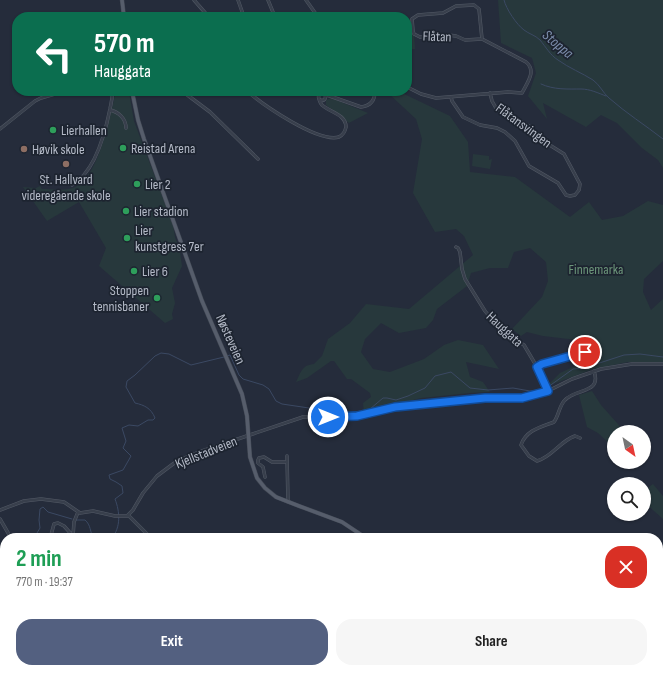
<!DOCTYPE html>
<meta charset="utf-8">
<style>
:root{--surface:#fff;--page:#f6f6f6;--text:#222;--muted:#767676;--accent:#536080}
body{margin:0;font-family:"Sofia Sans Condensed",sans-serif;background:var(--page);color:var(--text);height:100vh;display:flex;flex-direction:column;font-size:15px;white-space:nowrap}
*{box-sizing:border-box;margin:0}
p{font-size:13px;color:var(--muted)}
.icon{flex:none;width:22px;height:22px;fill:none;stroke:currentColor;stroke-width:2;stroke-linecap:round;stroke-linejoin:round}
.map{position:relative;flex:1;overflow:hidden}
.panel{position:absolute;left:0px;top:533px;width:663px;height:140px;display:flex;flex-direction:column;background:var(--surface);border-radius:16px 16px 0 0;box-shadow:0 1px 3px #0004}
.panel>*{flex:none}
.guide{position:absolute;left:12px;top:12px;width:400px;height:84px;border-radius:16px;box-shadow:0 1px 3px #0004;background:#0b6e4f;color:#fff;overflow:hidden}
.needle{width:26px;rotate:147deg}
.buttons{position:absolute;left:607px;top:425px;display:grid;gap:8px}
.buttons a{display:grid;place-items:center;width:44px;height:44px;border-radius:50%;background:var(--surface);box-shadow:0 1px 3px #0004;font-size:20px}
.pin{position:absolute;display:grid;place-items:center;width:34px;height:34px;color:#fff;margin:-17px;border:2px solid #fff;border-radius:50%;box-shadow:0 1px 4px #0007}
.me{position:absolute;width:44px;margin:-22px;rotate:90deg;stroke-linejoin:round;filter:drop-shadow(0 0 3px #0008)}
.turn{display:flex;align-items:center;gap:14px;height:84px;padding:0 16px;font-size:18px}
.turn .icon{width:52px;height:52px;stroke-width:2.5}
.turn b{display:block;font-size:28px;line-height:34px}
.round{display:grid;place-items:center;flex:none;width:42px;height:42px;border-radius:16px;background:var(--page)}
.summary{display:flex;align-items:center;justify-content:space-between;height:68px;padding:0 16px}
h1{font-size:24px;font-weight:700;line-height:30px;color:#1e9e55}
.action{display:flex;gap:8px;margin-top:auto;padding:8px 16px}
.action a{flex:1;height:46px;border-radius:16px;background:var(--accent);color:#fff;font-size:16px;font-weight:700;line-height:46px;text-align:center}
.action a+a{background:var(--page);color:var(--text)}
.map>svg:first-child{display:block}
.green{fill:#27383c}
.lines{fill:none;stroke-linecap:round;stroke-linejoin:round}
.stream{stroke:#3b4963;stroke-width:1}
.minor-casing{stroke:#535a66;stroke-width:3.5}
.major-casing{stroke:#414854;stroke-width:4.5}
.minor{stroke:#383f4c;stroke-width:2.5}
.major{stroke:#565d6b;stroke-width:3.5}
.route-casing{stroke:#114b97;stroke-width:10}
.route{stroke:#1a73e8;stroke-width:7}
.leisure-dot{fill:#2e9e5b;stroke:#1d2430;stroke-width:1.5}
.education-dot{fill:#8d6e63;stroke:#1d2430;stroke-width:1.5}
.labels{text-anchor:middle;stroke-width:3.5;stroke-linejoin:round;paint-order:stroke}
.street-label{font-size:14px;fill:#b4bac7;stroke:#1d2430}
.poi-label{font-size:14px;fill:#b4bac7;stroke:#1d2430;text-anchor:start}
.park-label{font-size:14px;fill:#6c967a;stroke:#1d2430}
.water-label{font-size:15px;font-style:italic;fill:#7d8ead;stroke:#1d2430}
</style>
<div class="map">
<svg width="663" height="673" viewBox="0 0 663 673">
<rect width="100%" height="100%" fill="#252c3b"/>
<path class="green" d="M 498,0 L 663,0 L 663,168 L 658,160 L 642,148 L 617,123 L 601,115 L 586,127 L 543,103 L 547,119 L 528,96 L 536,73 L 532,58 L 501,43 Z
M 407,33 L 411,33 L 414,35 L 415,49 L 407,49 Z
M 116,91 L 129,92 L 134,121 L 173,225 L 175,237 L 180,252 L 182,266 L 172,288 L 175,303 L 172,314 L 173,319 L 165,323 L 99,266 L 106,248 L 79,202 L 47,221 L 23,187 L 36,188 L 40,186 L 42,189 C 52,189 63,191 73,188 C 99,179 110,116 116,91 Z
M 396,91 L 398,91 L 450,116 L 468,142 L 470,172 L 515,177 L 570,217 L 589,202 L 602,220 L 623,216 L 648,201 L 663,205 L 663,261 L 644,279 L 643,292 L 651,310 L 663,299 L 663,362 L 628,362 L 593,369 L 553,384 L 549,384 L 560,373 L 590,359 L 596,352 L 586,341 L 543,336 L 527,332 L 521,336 L 512,329 L 542,297 L 548,281 L 546,262 L 530,248 L 514,252 L 508,268 L 490,268 L 471,273 L 467,286 L 437,309 L 433,320 L 426,328 L 399,333 L 381,323 L 365,339 L 361,352 L 373,369 L 390,372 L 424,359 L 444,345 L 458,340 L 483,345 L 499,369 L 466,362 L 470,377 L 483,382 L 490,392 L 470,393 L 421,398 L 364,413 L 363,403 L 371,397 L 370,393 L 351,379 L 347,379 L 334,361 L 331,361 L 307,378 L 296,382 C 301,372 302,365 314,364 L 322,356 L 328,339 L 350,323 L 366,304 L 409,309 L 473,255 L 464,236 L 456,229 L 435,232 L 413,193 L 422,139 L 416,119 L 389,94 Z
M 331,98 L 368,113 L 349,123 L 326,105 L 326,100 Z
M 473,154 L 489,156 L 489,160 L 492,159 L 490,169 L 472,166 Z
M 592,391 L 601,405 L 625,432 L 614,432 L 614,448 L 598,433 L 587,427 L 579,395 Z
M 653,484 L 663,496 L 663,519 L 644,502 L 649,487 Z
M 140,668 L 162,668 L 164,673 L 136,673 Z"/>
<g class="lines">
<path class="stream" d="M 504,0 C 506,9 517,25 524,30 C 529,34 535,35 540,40 C 546,47 550,55 558,60 C 569,68 582,73 593,80 C 600,85 603,93 609,98 C 626,113 645,125 663,139
M 541,84 C 554,90 568,89 581,89 C 590,89 598,93 606,96
M 227,356 L 230,355 L 239,375 L 243,379 L 263,385 L 269,389 L 276,401 L 282,404 L 309,408 L 327,406 L 341,413 L 348,414 L 360,412 L 370,409 L 383,398 L 387,398 L 396,400 L 408,396 L 425,388 L 435,376 L 451,372 L 470,388 L 488,390 L 513,388 L 530,391 L 545,389
M 548,387 L 573,369 L 584,368 L 624,355 L 640,354 L 663,357
M 76,520 L 85,520 C 91,525 90,532 93,538
M 34,538 L 40,528 L 39,520 L 40,509 L 43,507 L 48,512 L 72,519
M 112,538 C 121,527 120,512 115,499 L 123,493 L 122,486 L 116,482 L 110,479 L 109,475 L 123,470 L 131,456 L 123,448 L 126,441 L 122,428 L 129,425 L 138,426 L 148,420 L 153,420 L 155,418 C 151,408 144,405 135,403 L 126,387 L 127,381 L 135,375 L 155,356 L 161,353 L 169,354 L 191,365 L 224,357
M 0,583 L 5,582"/>
<defs>
<path id="minor" d="M 194,0 L 208,16
M 238,0 L 244,17
M 268,0 L 275,17
M 306,0 L 318,17
M 207,17 L 213,15 L 219,17
M 407,87 L 421,94 L 436,98 L 508,92 L 522,93 C 527,83 537,71 526,62 L 482,39 L 465,40 L 456,36 L 448,35 L 420,37 L 414,34 L 413,31 L 412,19 L 418,15 L 443,13 L 456,6 L 474,5 L 479,9 L 482,39
M 182,91 L 210,112 L 258,159
M 247,91 C 263,105 318,143 339,137 C 343,135 345,132 346,127 C 346,114 329,112 322,105 C 320,103 320,102 319,99
M318.5 97a3.5 3.5 0 1 1 7 0a3.5 3.5 0 1 1-7 0Z
M 324,94 L 361,107 C 370,106 375,101 375,91
M 451,97 L 452,101 L 463,117 L 480,125 L 497,128 L 505,132 L 515,141 L 529,166 L 558,183 L 566,195 L 570,196 L 575,195 L 579,190 L 580,184 L 564,154 L 540,139 L 529,126 L 496,108 L 492,101 L 490,93
M 110,110 C 119,112 126,119 126,128
M 0,129 L 35,101 L 41,98 L 65,91
M 72,185 C 95,172 105,134 110,109 C 111,103 113,97 112,91
M 456,247 L 458,248 L 460,252 L 462,269 L 465,279 L 485,311 L 500,329 L 510,337 L 524,345 L 537,367 L 548,391
M 537,367 L 542,364 L 585,352
M 580,438 L 575,436 C 560,441 552,457 537,461 L 529,456 L 521,445 C 526,430 541,427 554,422 C 559,415 559,406 565,400 C 576,388 602,394 594,371
M 287,456 L 288,502
M 265,477 L 263,467 L 258,463 L 258,460 L 259,458 L 264,457 L 272,462 L 287,462
M 0,510 L 24,501 L 41,499 L 64,502 L 80,513 L 93,511 L 115,516 L 127,516 L 133,510 L 143,493 L 157,476 L 177,461 L 199,452 L 303,417 L 352,417 L 399,407 L 485,398 L 522,398 L 548,391 L 572,379 L 601,369 L 632,364 L 663,364
M 128,515 L 151,538
M 0,519 L 11,538
M 51,535 L 54,524 L 58,523 L 64,526 L 73,536
M 73,536 L 74,522 L 78,512
M 0,604 L 1,605"/>
<path id="major" d="M 122,0 L 124,17
M 132,91 L 138,120 L 144,139 L 202,301 L 242,394 L 247,416 L 250,457 L 257,478 L 265,488 L 276,497 L 299,506 L 342,522 L 366,538
M 510,668 L 516,673"/>
</defs>
<use href="#minor" class="minor-casing"/>
<use href="#major" class="major-casing"/>
<use href="#minor" class="minor"/>
<use href="#major" class="major"/>
</g>
<g class="lines">
<defs>
<path id="route" d="M 328,417 L 357,416 L 395,407 L 485,398 L 522,398 L 548,391 L 537,367 L 542,364 L 585,352"/>
</defs>
<use href="#route" class="route-casing"/>
<use href="#route" class="route"/>
</g>
<g class="leisure-dot">
<circle cx="53" cy="130" r="4"/>
<circle cx="123" cy="148" r="4"/>
<circle cx="137" cy="184" r="4"/>
<circle cx="126" cy="211" r="4"/>
<circle cx="127" cy="238" r="4"/>
<circle cx="134" cy="271" r="4"/>
<circle cx="157" cy="298" r="4"/>
</g>
<g class="education-dot">
<circle cx="24" cy="149" r="4"/>
<circle cx="66" cy="164" r="4"/>
</g>
<g class="labels">
<g class="street-label">
<text transform="translate(437 36) rotate(2)" y="5">Flåtan</text>
<text transform="translate(524 125) rotate(36)" y="5">Flåtansvingen</text>
<text transform="translate(505 329) rotate(43)" y="5">Hauggata</text>
<text transform="translate(231 339) rotate(66)" y="5">Nøsteveien</text>
<text transform="translate(206 452) rotate(-22)" y="5">Kjellstadveien</text>
</g>
<g class="poi-label">
<text x="61" y="135">Lierhallen</text>
<text x="131" y="153">Reistad Arena</text>
<text x="32" y="154">Høvik skole</text>
<text x="66" y="184" text-anchor="middle">St. Hallvard<tspan x="66" dy="16">videregående skole</tspan></text>
<text x="145" y="189">Lier 2</text>
<text x="134" y="216">Lier stadion</text>
<text x="135" y="235">Lier<tspan x="135" dy="16">kunstgress 7er</tspan></text>
<text x="142" y="276">Lier 6</text>
<text x="149" y="295" text-anchor="end">Stoppen<tspan x="149" dy="16">tennisbaner</tspan></text>
</g>
<g class="park-label">
<text x="596" y="274">Finnemarka</text>
</g>
<g class="water-label">
<text transform="translate(558 44) rotate(40)" y="5">Stoppa</text>
</g>
</g>
</svg>
<div class="buttons">
<a><svg class="needle" viewBox="-14 -14 28 28"><path d="M0-13l5 13h-10z" fill="#e53935"/><path d="M0 13l5-13h-10z" fill="#767676"/></svg></a>
<a><svg class="icon" aria-label="search" viewBox="0 0 24 24"><circle cx="10" cy="10" r="6"/><path d="M15 15l6 6"/></svg></a>
</div>
<div class="pin" style="left:585px;top:352px;background:#d93025"><svg class="icon" aria-label="arrive" viewBox="0 0 24 24"><path d="M6 21V4h12l-3 4 3 4H6"/></svg></div>
<svg class="me" style="left:328px;top:417px" viewBox="-20 -20 40 40"><circle r="17" fill="#1a73e8" stroke="#fff" stroke-width="3"/><path d="M0-11L8 9 0 5-8 9z" fill="#fff"/></svg>
<div class="guide">
<div class="turn"><svg class="icon" aria-label="left" viewBox="0 0 24 24"><path d="M17 20v-9H6M10 6l-5 5 5 5"/></svg><div><b>570 m</b>Hauggata</div></div>
</div>
<section class="panel">
<div class="summary"><div><h1>2 min</h1><p>770 m · 19:37</p></div><a class="round" style="background:#d93025;color:#fff"><svg class="icon" aria-label="close" viewBox="0 0 24 24"><path d="M6 6l12 12M18 6L6 18"/></svg></a></div>
<div class="action"><a>Exit</a><a>Share</a></div>
</section>
</div>
